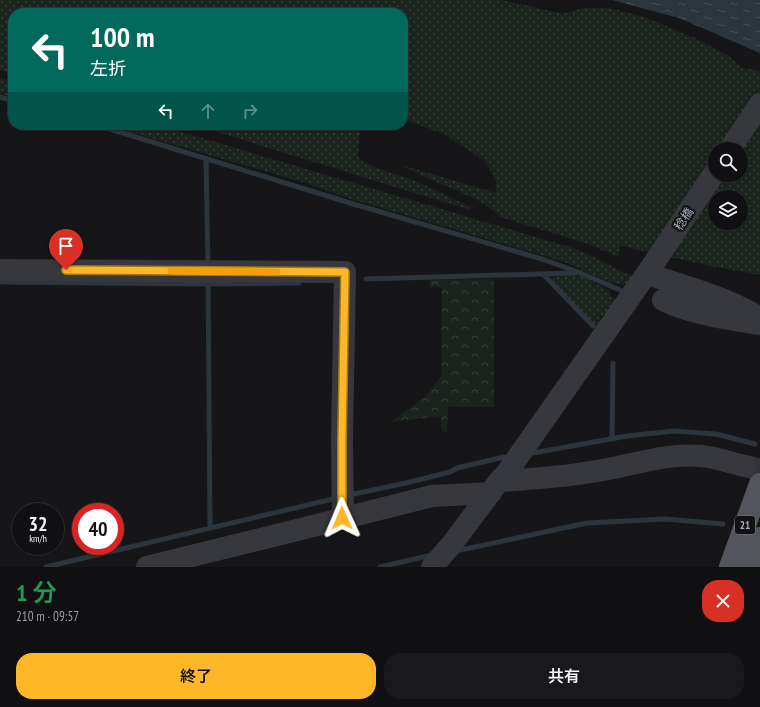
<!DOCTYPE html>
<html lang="ja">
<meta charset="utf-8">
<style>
:root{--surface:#101012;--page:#19191b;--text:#f1f3f6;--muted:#9c9d9f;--line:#303032;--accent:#feb727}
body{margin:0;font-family:"PT Sans Narrow","Noto Sans JP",sans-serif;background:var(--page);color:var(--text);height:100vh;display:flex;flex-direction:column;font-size:15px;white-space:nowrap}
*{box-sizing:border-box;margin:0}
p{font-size:13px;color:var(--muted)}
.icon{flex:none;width:22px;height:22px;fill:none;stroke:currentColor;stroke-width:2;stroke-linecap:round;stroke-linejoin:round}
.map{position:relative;height:567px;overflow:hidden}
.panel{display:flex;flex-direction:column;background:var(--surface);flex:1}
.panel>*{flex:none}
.top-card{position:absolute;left:8px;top:8px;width:400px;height:122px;border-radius:16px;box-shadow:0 1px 3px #0004,0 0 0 1px var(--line);background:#00695c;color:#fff;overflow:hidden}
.controls{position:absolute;left:708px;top:142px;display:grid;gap:8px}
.controls a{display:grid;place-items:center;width:40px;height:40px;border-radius:50%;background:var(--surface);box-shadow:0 1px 3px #0004,0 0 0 1px var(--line);font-size:20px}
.speed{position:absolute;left:12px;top:503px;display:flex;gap:8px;font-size:20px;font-weight:700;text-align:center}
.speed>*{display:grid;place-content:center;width:52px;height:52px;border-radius:50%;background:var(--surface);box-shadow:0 1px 3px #0004,0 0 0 1px var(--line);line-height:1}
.speed small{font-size:10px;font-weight:400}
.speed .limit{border:6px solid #d22;background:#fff;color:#111}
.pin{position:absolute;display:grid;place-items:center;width:34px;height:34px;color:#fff;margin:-41px -17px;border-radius:50% 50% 50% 0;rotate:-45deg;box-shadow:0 0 4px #0007}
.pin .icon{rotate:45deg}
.me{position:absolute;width:44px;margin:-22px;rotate:359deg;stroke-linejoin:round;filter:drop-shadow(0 0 3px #0008)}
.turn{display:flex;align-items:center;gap:14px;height:84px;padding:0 16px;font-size:18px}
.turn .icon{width:52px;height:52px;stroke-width:2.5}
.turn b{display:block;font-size:28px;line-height:34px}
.lanes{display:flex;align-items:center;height:38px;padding:0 16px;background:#0003;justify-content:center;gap:20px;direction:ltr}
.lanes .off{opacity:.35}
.round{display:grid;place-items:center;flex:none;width:42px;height:42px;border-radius:16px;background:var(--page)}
.summary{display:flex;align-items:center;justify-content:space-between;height:68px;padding:0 16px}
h1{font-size:24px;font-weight:600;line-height:30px;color:#1e9e55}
.primary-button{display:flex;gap:8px;margin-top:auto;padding:8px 16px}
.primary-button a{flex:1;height:46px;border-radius:16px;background:var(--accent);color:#111;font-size:16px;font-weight:600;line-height:46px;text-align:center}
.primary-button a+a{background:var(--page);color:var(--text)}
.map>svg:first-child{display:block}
.green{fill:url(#green-dots);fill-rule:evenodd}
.forest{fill:url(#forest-crowns)}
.water{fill:url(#water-ripples)}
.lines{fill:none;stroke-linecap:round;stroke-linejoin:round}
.stream{stroke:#2b353d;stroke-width:5}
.minor-tunnel{stroke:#333438;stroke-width:22;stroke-dasharray:22 11;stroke-linecap:butt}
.minor{stroke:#37383d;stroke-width:22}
.major{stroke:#52555c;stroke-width:22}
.route-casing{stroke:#a57719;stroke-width:10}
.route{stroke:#feb727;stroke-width:7}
.slow{stroke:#f59e0b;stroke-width:7}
.labels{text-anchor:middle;stroke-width:4;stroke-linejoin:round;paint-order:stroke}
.shield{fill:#111113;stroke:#7a7e87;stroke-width:1}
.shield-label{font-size:11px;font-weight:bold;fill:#a7acb9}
.street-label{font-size:12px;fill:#a7acb9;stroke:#111113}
</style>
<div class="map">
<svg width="760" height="567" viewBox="0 0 760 567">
<defs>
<pattern id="green-dots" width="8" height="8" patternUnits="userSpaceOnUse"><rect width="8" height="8" fill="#1b231d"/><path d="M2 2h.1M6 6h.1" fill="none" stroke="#39403c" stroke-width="1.8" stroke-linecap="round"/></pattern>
<pattern id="forest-crowns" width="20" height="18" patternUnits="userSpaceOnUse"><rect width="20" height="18" fill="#1b231d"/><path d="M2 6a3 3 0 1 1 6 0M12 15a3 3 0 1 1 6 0" fill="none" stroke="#39403c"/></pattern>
<pattern id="water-ripples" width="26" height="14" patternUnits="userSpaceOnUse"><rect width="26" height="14" fill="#2b353d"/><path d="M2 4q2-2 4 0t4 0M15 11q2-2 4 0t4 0" fill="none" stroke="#475057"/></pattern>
</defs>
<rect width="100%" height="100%" fill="#161618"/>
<path class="green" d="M 0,0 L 501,0 L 529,6 L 563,14 L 583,8 L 610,8 L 644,17 L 697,39 L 727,55 L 743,68 L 754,70 L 760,72 L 760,275 C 713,267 666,257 620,245 L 619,257 L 582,242 L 500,217 C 484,200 462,193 441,184 C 427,178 414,172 401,165 L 496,193 L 496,180 L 486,162 L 444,134 L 403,119 L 403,13 L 13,13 L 13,74 L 0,70 ZM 715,149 L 741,149 L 741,175 L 715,175 ZM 715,197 L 741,197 L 741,223 L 715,223 Z
M 0,78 L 13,81 L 13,97 L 0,93 Z
M 107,125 L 158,125 L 570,247 L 599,259 L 620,271 L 633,276 L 626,286 C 606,283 584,270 565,262 L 351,199 L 306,183 Z
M 194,125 L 360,125 L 358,157 C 373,170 394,172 412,180 C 432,188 451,198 471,207 L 470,210 Z
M 580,275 L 610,291 C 610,297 611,297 616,299 L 606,314 L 602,315 L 599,318 L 600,324 L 597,328 L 556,285 L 551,277 Z"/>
<path class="forest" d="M 494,279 L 494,407 L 448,407 L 447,433 L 442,430 L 440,416 L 391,422 L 425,397 L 441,376 L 442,287 L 430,287 L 430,280 Z"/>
<path class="water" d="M 612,0 L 760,0 L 760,53 L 679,18 Z"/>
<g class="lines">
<path class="stream" d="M 0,97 L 13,101
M 97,125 L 350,203 L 545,260 L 578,272 L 620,290
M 206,159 L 208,266
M 543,274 L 593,326
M 208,276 L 210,527
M 366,279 L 575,273
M 0,282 L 208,284 L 299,283
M 612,439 L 613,363
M 533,453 L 627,436 L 674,431 L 716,434 L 755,444
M 349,495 L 406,483 L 450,472 L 457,468 L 504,457
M 456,551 L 587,523 L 665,519 L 723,524
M 46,567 L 337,498
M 380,567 L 432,555"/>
<path class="minor-tunnel" d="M 745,466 L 760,470"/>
<path class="minor" d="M 730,149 L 760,104
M 0,270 L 173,271 L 345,272 L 342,440 L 343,519
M 647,274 C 685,286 726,297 760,318
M 663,300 C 692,314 727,319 759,324
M 499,481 C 536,479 572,476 608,469 C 639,463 669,453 701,456 C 714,457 732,463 745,466
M 147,567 L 281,534 L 432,496 L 491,493
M 432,567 L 452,544 L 499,481 L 506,474 L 652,266 L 715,172"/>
<path class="major" d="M 730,567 L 760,484
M 751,567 L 760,538"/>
</g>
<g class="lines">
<defs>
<path id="route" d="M 66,270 L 345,272 L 342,440 L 342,518"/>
</defs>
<use href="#route" class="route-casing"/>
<use href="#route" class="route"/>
<path class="slow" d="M 171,271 L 277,272"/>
</g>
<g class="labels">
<rect class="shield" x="735" y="516" width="20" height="18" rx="3"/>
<g class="shield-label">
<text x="745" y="529">21</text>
</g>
<g class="street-label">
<text transform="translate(684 219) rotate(-56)" y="4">稔橋</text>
</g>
</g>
</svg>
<div class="controls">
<a><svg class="icon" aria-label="search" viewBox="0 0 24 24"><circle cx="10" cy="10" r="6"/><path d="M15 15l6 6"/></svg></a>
<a><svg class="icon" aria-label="layers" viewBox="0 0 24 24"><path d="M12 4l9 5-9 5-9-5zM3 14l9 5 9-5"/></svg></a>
</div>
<div class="speed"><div>32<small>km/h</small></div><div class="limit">40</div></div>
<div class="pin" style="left:66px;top:270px;background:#d93025"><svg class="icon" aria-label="arrive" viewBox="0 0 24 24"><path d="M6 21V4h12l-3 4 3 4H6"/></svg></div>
<svg class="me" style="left:342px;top:518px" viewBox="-20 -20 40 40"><path d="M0-17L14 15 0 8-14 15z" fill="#feb727" stroke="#fff" stroke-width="4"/></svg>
<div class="top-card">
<div class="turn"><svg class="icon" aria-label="left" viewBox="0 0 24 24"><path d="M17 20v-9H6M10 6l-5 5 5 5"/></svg><div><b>100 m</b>左折</div></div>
<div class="lanes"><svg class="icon" aria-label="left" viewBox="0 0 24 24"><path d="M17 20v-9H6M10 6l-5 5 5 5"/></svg><svg class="icon off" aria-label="ahead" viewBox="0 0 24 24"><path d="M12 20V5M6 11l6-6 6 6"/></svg><svg class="icon off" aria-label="right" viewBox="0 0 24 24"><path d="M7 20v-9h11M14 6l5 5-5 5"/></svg></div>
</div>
</div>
<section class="panel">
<div class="summary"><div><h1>1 分</h1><p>210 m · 09:57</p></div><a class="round" style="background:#d93025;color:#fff"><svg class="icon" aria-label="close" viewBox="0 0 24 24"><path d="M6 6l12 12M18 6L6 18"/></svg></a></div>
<div class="primary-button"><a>終了</a><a>共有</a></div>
</section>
